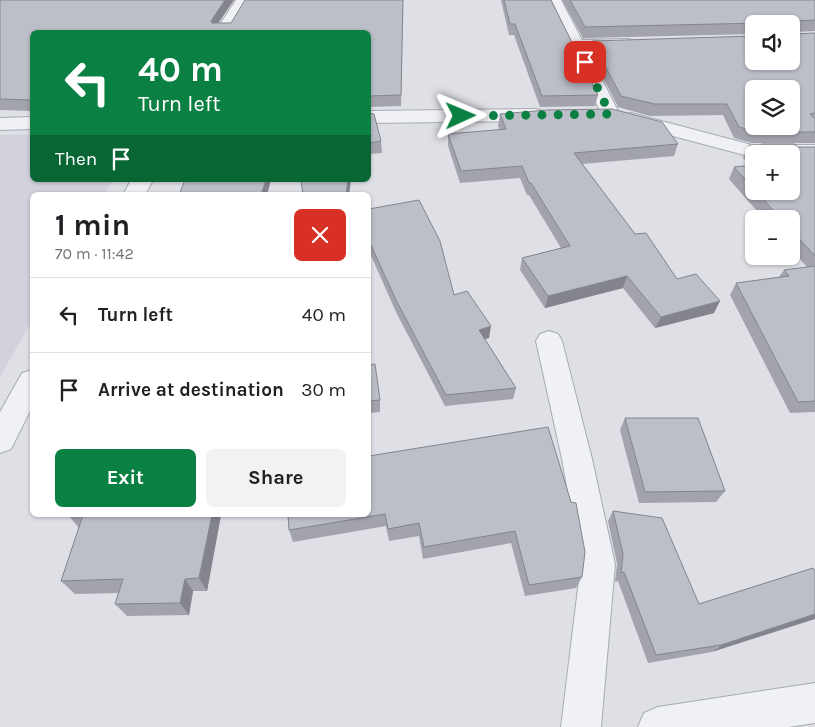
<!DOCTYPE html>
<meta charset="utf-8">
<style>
:root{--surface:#fff;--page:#f2f2f2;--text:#202124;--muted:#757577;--line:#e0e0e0;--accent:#0b8043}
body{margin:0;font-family:Karla,sans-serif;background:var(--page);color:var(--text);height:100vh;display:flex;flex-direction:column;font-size:19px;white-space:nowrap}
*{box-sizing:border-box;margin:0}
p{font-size:16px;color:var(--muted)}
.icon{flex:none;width:28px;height:28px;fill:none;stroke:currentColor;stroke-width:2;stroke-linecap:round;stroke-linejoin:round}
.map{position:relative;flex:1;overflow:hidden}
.sheet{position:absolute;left:30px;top:192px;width:341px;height:325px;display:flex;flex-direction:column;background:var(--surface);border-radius:8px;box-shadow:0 1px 4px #0004}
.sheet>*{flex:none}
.guide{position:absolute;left:30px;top:30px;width:341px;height:152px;border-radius:8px;box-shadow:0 1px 4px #0004;background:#0b8043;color:#fff;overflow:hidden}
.controls{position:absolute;left:745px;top:15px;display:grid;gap:10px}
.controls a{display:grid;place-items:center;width:55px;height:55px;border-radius:8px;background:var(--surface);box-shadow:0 1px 4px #0004;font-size:25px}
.pin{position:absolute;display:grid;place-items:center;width:42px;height:42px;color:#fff;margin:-21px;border-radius:10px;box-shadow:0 2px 8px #0006}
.me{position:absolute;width:55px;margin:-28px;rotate:89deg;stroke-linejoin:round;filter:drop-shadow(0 0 4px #0008)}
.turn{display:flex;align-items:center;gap:18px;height:105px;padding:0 25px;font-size:22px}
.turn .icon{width:65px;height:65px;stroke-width:2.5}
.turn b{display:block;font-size:35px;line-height:42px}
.then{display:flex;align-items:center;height:48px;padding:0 25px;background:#0003;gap:10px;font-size:19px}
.round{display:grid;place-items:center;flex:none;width:52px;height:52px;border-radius:8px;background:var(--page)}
.head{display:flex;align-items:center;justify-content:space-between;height:85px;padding:0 25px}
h1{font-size:30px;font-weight:700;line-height:38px}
.action{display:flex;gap:10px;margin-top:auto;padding:10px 25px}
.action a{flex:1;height:58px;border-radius:8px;background:var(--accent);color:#fff;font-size:20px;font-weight:700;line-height:58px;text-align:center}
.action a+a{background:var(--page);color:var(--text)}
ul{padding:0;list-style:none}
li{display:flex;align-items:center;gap:15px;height:75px;padding:0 25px;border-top:1px solid var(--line)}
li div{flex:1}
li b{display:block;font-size:19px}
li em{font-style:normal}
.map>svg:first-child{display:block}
.built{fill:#d1d2db}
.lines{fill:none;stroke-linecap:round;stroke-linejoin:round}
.minor-casing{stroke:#a8aab3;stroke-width:2}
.minor{fill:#f0f1f5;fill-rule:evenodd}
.wall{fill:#a2a3ac;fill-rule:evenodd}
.shaded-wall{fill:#84858c}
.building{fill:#bcbec8;stroke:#84858c;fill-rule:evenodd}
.route{stroke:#0b8043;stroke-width:9;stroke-dasharray:0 16.2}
</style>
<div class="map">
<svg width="815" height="727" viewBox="0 0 815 727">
<rect width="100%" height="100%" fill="#dee0e6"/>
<path class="built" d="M 32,134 L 32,180 L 113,180 L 104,195 L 32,195 L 32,320 L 0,377 L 0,135 Z"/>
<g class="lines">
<defs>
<path id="minor" d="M 236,0 L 251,0 L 231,32 L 215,32 Z
M 547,0 L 561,0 L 582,40 L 628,39 L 634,41 L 636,44 L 634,47 L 628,49 L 587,50 L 619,113 L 617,117 L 610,119 L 603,117 L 601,113 Z
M 536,109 L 543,111 L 545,115 L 543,119 L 536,121 L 369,123 L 369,111 Z
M 631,113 L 752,145 L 815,145 L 815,157 L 791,157 L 791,154 L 754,154 L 754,157 L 752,157 L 624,123 L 622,119 L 624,115 Z
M 32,117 L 32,129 L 0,130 L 0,118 Z
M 131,180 L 153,180 L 145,195 L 123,195 Z
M 549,331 L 558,334 L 562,341 L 592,459 L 615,564 L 601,727 L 561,727 L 581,564 L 562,459 L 536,341 L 540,334 Z
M 32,370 L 32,407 L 11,449 L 0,453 L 0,412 L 22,373 Z
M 815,683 L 815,723 L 788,727 L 638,727 L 644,713 L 658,707 Z"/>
</defs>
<use href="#minor" class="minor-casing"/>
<use href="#minor" class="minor"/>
</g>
<path class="wall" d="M 0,0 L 219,23 L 231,23 L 403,0 L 401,106 L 369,107 L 369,109 L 369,32 L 32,32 L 32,111 L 0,110 Z
M 501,0 L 551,0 L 598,95 L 595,106 L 540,107 L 514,35 L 509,35 Z
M 562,0 L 815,0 L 815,31 L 794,32 L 794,34 L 815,33 L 815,143 L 752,143 L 734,138 L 723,115 L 650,116 L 618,107 L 590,52 L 592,41 L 754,61 L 791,24 L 754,24 L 754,34 L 583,38 Z
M 369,113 L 381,141 L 382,153 L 369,154 Z
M 500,114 L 678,144 L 674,156 L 582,164 L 635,234 L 677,279 L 714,313 L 655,328 L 623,288 L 545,308 L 520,270 L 522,258 L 561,248 L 529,195 L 527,195 L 520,178 L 460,183 L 448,146 L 448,134 L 500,130 L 498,126 Z
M 749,145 L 759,147 L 815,147 L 815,412 L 790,413 L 730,295 L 736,283 L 779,277 L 784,270 L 807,267 L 791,249 L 791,219 L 764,219 L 729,179 L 734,167 L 748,166 L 743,157 ZM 754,154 L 791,191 L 754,191 Z
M 369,209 L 454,295 L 489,338 L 485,339 L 516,388 L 513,399 L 445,406 L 396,312 L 369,251 Z
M 369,365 L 380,400 L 380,412 L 369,413 Z
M 625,418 L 725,491 L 716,502 L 639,503 L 620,430 Z
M 548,427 L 582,577 L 576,588 L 525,596 L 511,543 L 423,559 L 419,536 L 389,541 L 386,526 L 293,542 L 289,530 Z
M 613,511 L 699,604 L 813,568 L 712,652 L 648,663 L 618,581 L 615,582 L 617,564 L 608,521 Z
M 68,515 L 221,515 L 207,591 L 193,591 L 189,615 L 127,616 L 115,604 L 119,593 L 75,594 L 61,581 L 79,528 Z"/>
<path class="shaded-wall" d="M 225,0 L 234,0 L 213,31 L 211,21 Z
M 266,180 L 271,180 L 267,195 L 261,195 Z
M 348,180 L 351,180 L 349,195 L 346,195 Z
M 627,276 L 623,288 L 545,308 L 548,296 Z
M 720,301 L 714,313 L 655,328 L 661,317 Z
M 491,326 L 489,338 L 477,341 L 479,330 Z
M 212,515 L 221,515 L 207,591 L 199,578 Z
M 185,579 L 193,591 L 189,615 L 180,603 Z
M 815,614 L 815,619 L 712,652 L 721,645 Z"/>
<path class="building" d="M 0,0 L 225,0 L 211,21 L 212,23 L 231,23 L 245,0 L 403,0 L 401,95 L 369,96 L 369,32 L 32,32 L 32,100 L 0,99 Z
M 504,0 L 551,0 L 598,95 L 542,96 L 515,24 L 510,24 Z
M 570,0 L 815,0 L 815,20 L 794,21 L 794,34 L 815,33 L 815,113 L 810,114 L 815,119 L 815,132 L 757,132 L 739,127 L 727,104 L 654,104 L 621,96 L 592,41 L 754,36 L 754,61 L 791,61 L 791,24 L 760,24 L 760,23 L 585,27 ZM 754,89 L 791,89 L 791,126 L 754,126 Z
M 612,109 L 662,122 L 678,144 L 574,153 L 635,234 L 646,233 L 677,279 L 696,274 L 720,301 L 661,317 L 627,276 L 548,296 L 522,258 L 570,246 L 531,183 L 529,183 L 522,166 L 461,171 L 448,134 L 506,129 L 500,114 L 547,110 Z
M 369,113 L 374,114 L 381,141 L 369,143 Z
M 761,144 L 795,144 L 797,147 L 815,147 L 815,256 L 791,230 L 791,219 L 781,219 L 756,191 L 791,191 L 791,154 L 754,154 L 754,155 L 749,145 L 759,147 Z
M 754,165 L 754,189 L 734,167 Z
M 185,180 L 266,180 L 261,195 L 179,195 Z
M 301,180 L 348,180 L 346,195 L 303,195 Z
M 419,200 L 440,241 L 454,295 L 467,291 L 491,326 L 479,330 L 516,388 L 446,395 L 396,300 L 369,241 L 369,209 Z
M 815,266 L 815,401 L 798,402 L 736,283 L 789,276 L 784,270 Z
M 375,364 L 380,400 L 369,401 L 369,365 Z
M 625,418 L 698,418 L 725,491 L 645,492 Z
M 548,427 L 571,502 L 576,503 L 585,552 L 582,577 L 529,585 L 515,531 L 424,547 L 419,523 L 388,529 L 385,514 L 289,530 L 288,515 L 369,515 L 369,456 Z
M 613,511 L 662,518 L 699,604 L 813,568 L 815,571 L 815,614 L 721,645 L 656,655 L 624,572 L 621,573 L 623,554 Z
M 83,515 L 212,515 L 199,578 L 185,579 L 180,603 L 115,604 L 123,579 L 61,581 Z"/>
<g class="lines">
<path class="route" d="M 461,116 L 610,114 L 585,62"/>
</g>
</svg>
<div class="controls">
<a><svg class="icon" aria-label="sound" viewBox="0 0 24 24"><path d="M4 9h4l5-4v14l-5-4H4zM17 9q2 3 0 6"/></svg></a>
<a><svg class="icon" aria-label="layers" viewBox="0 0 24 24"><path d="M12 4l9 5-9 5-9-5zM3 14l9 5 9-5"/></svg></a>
<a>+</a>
<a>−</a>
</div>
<div class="pin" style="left:585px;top:62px;background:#d93025"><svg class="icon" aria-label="arrive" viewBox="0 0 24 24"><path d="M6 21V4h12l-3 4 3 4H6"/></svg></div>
<svg class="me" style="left:461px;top:116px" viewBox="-20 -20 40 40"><path d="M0-17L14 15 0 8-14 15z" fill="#0b8043" stroke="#fff" stroke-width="4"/></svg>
<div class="guide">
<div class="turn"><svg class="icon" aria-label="left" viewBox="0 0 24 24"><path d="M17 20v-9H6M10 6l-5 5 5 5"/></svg><div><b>40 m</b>Turn left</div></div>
<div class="then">Then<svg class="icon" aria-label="arrive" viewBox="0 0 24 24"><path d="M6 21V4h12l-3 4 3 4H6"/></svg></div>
</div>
<section class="sheet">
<div class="head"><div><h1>1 min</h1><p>70 m · 11:42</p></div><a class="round" style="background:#d93025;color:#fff"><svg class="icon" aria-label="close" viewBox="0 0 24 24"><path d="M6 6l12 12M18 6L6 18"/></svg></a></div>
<ul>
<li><svg class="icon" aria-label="left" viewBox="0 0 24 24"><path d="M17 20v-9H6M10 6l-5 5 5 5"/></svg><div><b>Turn left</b></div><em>40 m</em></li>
<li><svg class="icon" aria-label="arrive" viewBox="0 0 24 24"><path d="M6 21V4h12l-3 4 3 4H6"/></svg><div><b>Arrive at destination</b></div><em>30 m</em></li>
</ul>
<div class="action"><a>Exit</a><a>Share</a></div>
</section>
</div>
